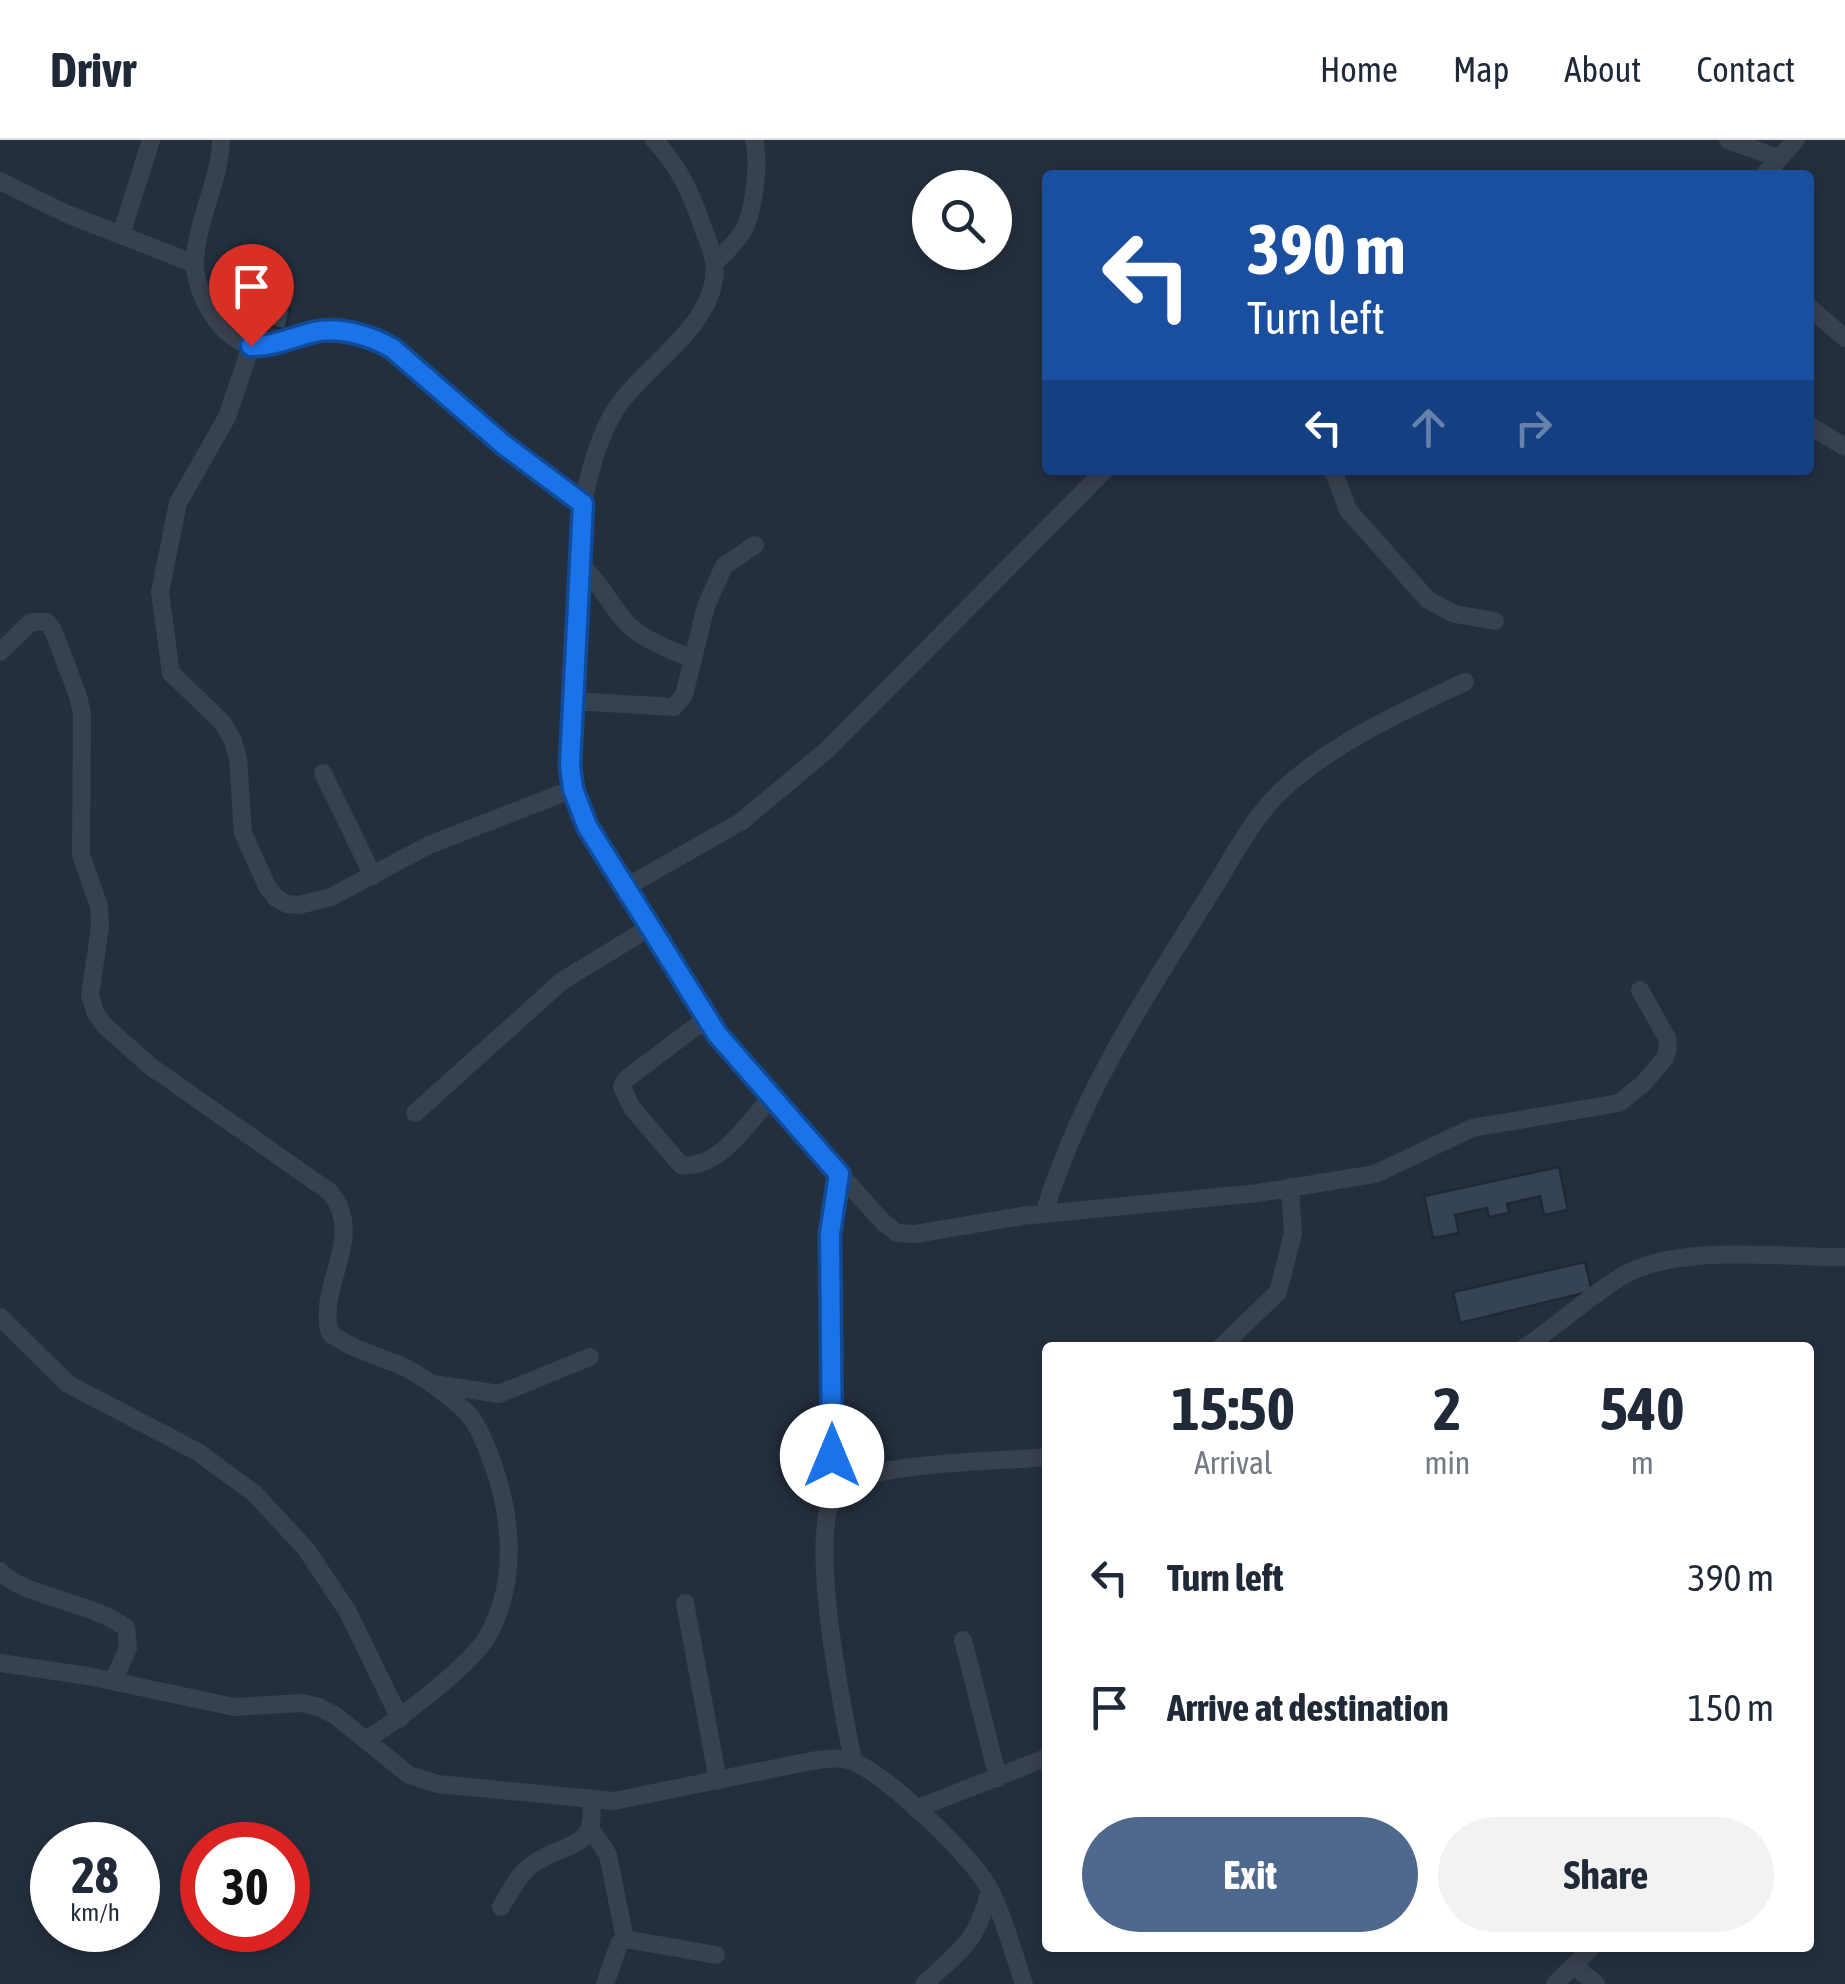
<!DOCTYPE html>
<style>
:root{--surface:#fff;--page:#f2f2f3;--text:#1f2937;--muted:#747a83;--line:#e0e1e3;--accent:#4f688e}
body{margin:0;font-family:"Asap Condensed",sans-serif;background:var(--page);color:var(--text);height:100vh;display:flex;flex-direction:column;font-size:38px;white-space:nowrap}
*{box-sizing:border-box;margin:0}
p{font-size:32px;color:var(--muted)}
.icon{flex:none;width:55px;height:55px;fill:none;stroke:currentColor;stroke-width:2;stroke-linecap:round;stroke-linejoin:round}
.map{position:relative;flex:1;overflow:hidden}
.panel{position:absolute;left:1042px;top:1202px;width:772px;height:610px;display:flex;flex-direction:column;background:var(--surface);border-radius:10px;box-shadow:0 5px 15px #0003}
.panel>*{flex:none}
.top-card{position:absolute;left:1042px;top:30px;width:772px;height:305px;border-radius:10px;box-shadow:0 5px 15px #0003;background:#1a4fa0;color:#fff;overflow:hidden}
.fabs{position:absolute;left:912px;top:30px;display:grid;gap:20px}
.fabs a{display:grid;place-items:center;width:100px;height:100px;border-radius:50%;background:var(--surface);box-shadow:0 5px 15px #0003;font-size:50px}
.speed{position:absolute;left:30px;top:1682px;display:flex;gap:20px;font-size:50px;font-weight:700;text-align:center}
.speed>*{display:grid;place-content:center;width:130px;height:130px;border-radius:50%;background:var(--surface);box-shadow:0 5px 15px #0003;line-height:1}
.speed small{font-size:25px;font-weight:400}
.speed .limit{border:15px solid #d22;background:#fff;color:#111}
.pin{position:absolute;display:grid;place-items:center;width:85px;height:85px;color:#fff;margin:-102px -42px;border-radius:50% 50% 50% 0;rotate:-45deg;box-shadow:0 0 10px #0007}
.pin .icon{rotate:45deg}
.me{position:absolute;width:110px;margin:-55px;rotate:0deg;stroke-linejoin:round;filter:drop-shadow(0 0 8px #0008)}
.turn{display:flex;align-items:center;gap:35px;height:210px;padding:0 40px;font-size:45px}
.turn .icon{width:130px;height:130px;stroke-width:2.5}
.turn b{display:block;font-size:70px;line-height:85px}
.lanes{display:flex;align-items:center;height:95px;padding:0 40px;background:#0003;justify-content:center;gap:50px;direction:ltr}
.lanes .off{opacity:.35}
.eta{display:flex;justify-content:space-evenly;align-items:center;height:170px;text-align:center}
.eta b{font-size:60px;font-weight:700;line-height:70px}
.action{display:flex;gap:20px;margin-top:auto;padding:20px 40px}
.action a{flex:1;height:115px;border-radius:60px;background:var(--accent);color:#fff;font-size:40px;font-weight:700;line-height:115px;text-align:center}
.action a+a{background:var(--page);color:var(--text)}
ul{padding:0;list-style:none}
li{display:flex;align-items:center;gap:30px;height:130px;padding:0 40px}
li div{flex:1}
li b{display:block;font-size:38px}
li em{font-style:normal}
header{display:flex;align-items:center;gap:60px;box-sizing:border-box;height:140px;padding:0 50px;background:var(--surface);border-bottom:2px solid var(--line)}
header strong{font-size:48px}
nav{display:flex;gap:55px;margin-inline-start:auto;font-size:35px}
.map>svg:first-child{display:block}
.building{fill:#364354;stroke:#1f2835;stroke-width:2.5}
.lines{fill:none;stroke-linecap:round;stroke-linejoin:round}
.street{stroke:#38414e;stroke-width:18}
.route-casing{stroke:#114b97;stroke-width:25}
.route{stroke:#1a73e8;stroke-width:18}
</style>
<header>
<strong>Drivr</strong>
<nav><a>Home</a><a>Map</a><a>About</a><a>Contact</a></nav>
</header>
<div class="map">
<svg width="1845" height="1844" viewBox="0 0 1845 1844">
<rect width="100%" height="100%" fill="#242f3e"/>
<path class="building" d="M 263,163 L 290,170 L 285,190 L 258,182 Z
M 1559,1027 L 1568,1070 L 1544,1075 L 1540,1056 L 1507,1064 L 1509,1073 L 1489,1077 L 1487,1068 L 1455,1075 L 1459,1093 L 1433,1098 L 1424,1056 Z
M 1585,1122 L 1592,1151 L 1460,1183 L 1453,1152 Z"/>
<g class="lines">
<path class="street" d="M 221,0 C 220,40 197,79 195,120 C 193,152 223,206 258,206 C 281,206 303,190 325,189 C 347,189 373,198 392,208 L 504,305 L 583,364
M 654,0 C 679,27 690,50 702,85 C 706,97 712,109 714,121 C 723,181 644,225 615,270 C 599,296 589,333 583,364 L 570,625 L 573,649 L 587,686 L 732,915 L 883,1082 L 897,1093 L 915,1094 L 1022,1076 L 1258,1053 L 1375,1034 L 1472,988 L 1619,963 L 1643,944 L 1665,918 L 1668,908 L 1667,898 L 1640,850
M 1728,0 L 1778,18
M 1764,35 L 1796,0
M 0,41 L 67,74 L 195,124
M 121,95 L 151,0
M 714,124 C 723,114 734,105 741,94 C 754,75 760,22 754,0
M 1810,168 L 1845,198
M 251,206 L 227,277 L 178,363 L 160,452 L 171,533 L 223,583 L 233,601 L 238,618 L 243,693 L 267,746 L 276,758 L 287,764 L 299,765 L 331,757 L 429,705 L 573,649
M 1810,286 L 1845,307
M 1333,330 L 1348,370 L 1428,460 L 1455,474 L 1495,481
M 580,424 C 599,441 608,461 624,480 C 639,499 670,509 692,519
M 0,512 L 31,482 L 47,482 L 53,490 L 78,556 L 82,574 L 81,715 L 99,766 L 100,787 L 90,856 L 96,874 L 104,885 L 150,926 L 330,1052 C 367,1097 316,1146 330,1193 C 351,1209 376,1215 399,1225 C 420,1234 445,1252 462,1268 C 474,1278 480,1292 486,1306 C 511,1366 521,1438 487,1497 C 469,1527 397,1581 365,1600
M 573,561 L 674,567 L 684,555 L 706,466 L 724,426 L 755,405
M 323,633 L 373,736
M 626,747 L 742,681 L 827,610 L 1105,330
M 707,878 L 625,940 L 622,947 L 632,968 L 681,1025 C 719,1030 747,983 771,958
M 415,973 L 562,841 L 652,786
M 1044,1074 C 1079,958 1144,858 1208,757 C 1231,721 1251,679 1282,650 C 1334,602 1402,572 1465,542
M 0,1177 L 68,1244 L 198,1312 L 255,1354 L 306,1409 L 348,1472 L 400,1579
M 1220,1208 L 1278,1152 L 1293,1093 L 1290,1047
M 1524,1208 C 1558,1185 1589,1156 1624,1135 C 1683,1103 1779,1118 1845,1117
M 434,1244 L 499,1254 L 590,1217
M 832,1353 L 829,1094 L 839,1034
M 0,1431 C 25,1458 91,1461 126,1488 L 128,1508 L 113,1541
M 685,1463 L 718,1641
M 963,1500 L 998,1638
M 0,1523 L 88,1536 L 234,1567 L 302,1563 L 319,1567 L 336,1576 L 409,1635 L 438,1644 L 614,1661 L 811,1621 C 826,1619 842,1616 856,1623 C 891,1639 972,1716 990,1750 C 1005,1779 1013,1813 1024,1844
M 853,1621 C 844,1575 800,1369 843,1345 C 885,1321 995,1322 1048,1317
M 916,1669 L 1048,1617
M 591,1689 L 608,1715 L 625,1799
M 501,1767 C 509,1754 517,1737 529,1727 C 560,1701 601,1713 590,1658
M 1575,1827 L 1596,1844
M 605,1844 L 619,1804 L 625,1799 L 716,1815
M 924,1844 C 963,1808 975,1804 990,1751
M 1555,1844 L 1591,1808"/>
</g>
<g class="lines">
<defs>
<path id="route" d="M 251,206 C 272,207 293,197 314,192 C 338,186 371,196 392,208 L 504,305 L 583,364 L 570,625 L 573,649 L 587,686 L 717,894 L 839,1034 L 830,1094 L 832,1316"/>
</defs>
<use href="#route" class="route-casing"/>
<use href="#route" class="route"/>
</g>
</svg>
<div class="fabs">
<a><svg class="icon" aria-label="search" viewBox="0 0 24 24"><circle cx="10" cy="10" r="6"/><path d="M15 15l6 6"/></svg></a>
</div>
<div class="speed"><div>28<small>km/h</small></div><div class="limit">30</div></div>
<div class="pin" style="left:251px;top:206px;background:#d93025"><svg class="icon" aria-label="arrive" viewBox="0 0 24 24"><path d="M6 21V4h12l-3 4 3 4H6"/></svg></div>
<svg class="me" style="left:832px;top:1316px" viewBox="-20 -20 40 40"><circle r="19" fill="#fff"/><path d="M0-13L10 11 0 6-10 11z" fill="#1a73e8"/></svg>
<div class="top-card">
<div class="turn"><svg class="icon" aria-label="left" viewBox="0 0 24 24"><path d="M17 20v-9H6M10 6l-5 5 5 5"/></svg><div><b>390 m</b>Turn left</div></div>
<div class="lanes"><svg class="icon" aria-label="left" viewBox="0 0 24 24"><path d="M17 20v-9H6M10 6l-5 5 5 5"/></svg><svg class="icon off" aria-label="ahead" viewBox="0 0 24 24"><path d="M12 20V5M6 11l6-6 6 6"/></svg><svg class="icon off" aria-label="right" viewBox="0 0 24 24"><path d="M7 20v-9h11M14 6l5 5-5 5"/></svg></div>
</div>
<section class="panel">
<div class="eta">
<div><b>15:50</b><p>Arrival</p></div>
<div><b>2</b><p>min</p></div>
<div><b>540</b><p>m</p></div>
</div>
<ul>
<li><svg class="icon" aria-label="left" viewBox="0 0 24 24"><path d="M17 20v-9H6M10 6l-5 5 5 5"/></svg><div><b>Turn left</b></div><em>390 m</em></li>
<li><svg class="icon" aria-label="arrive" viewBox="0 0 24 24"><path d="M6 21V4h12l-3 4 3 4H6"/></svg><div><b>Arrive at destination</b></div><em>150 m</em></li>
</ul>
<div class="action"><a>Exit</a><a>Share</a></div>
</section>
</div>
